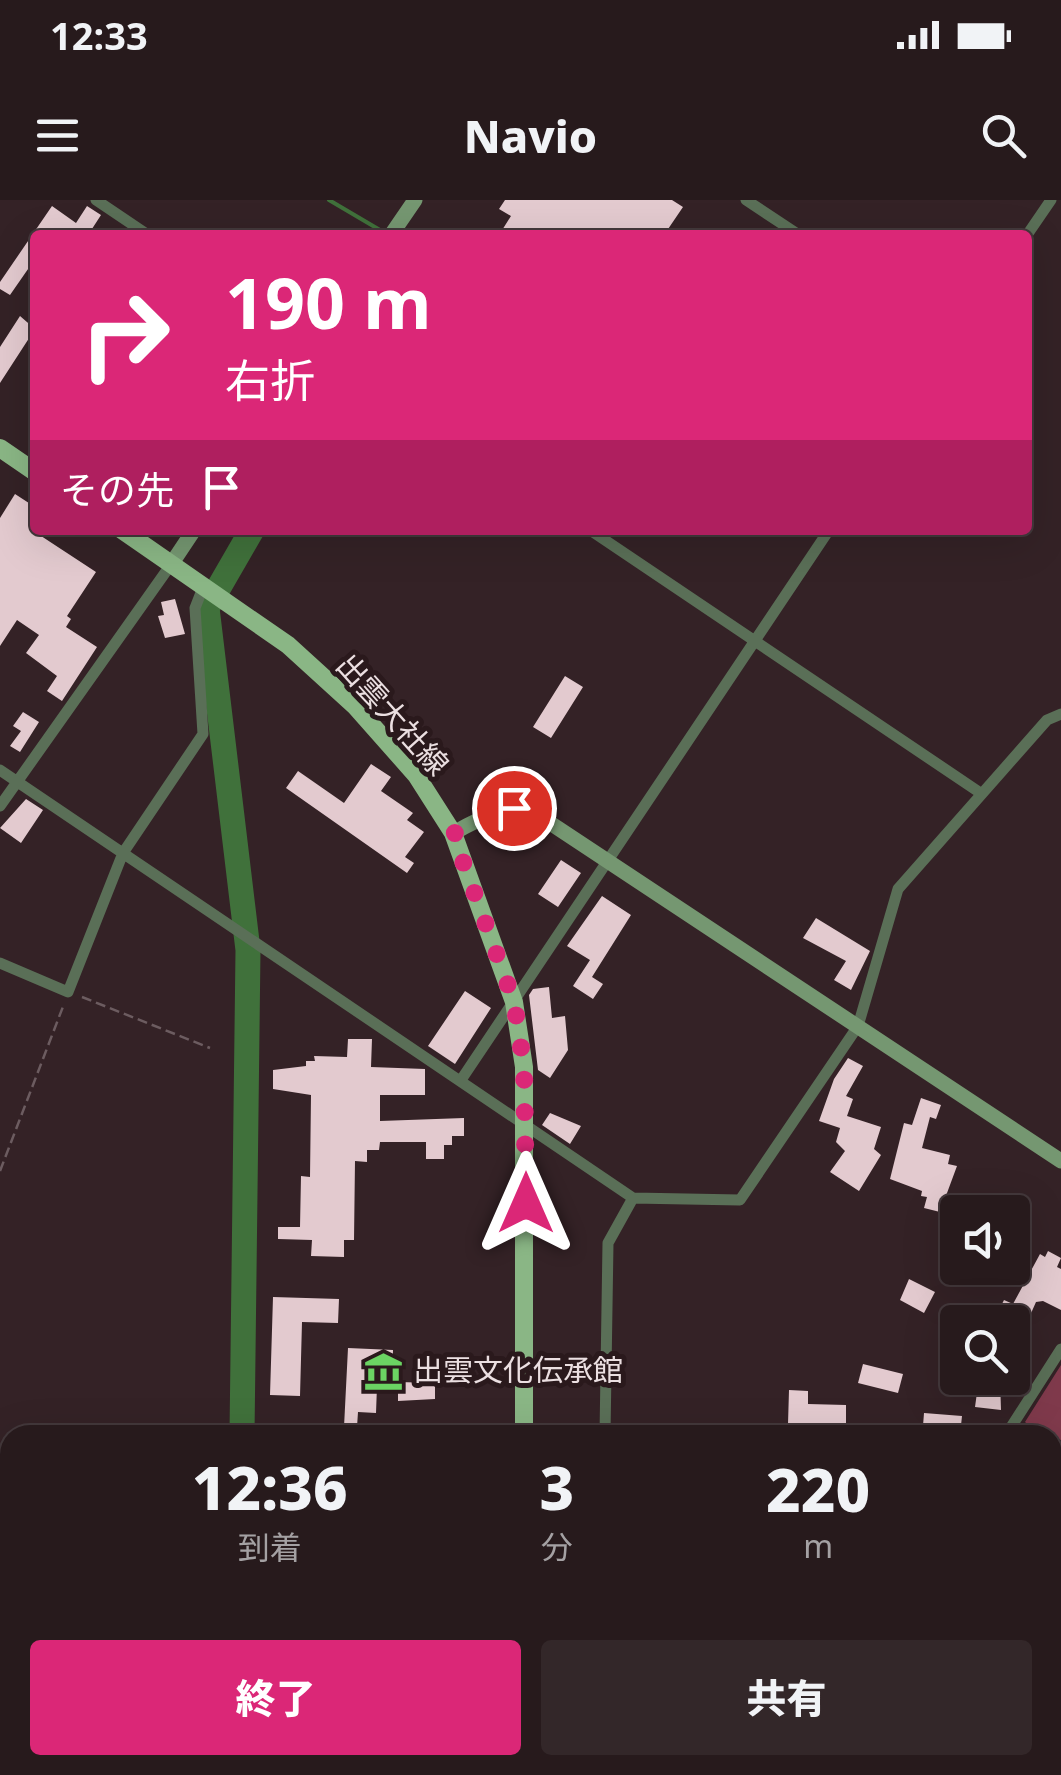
<!DOCTYPE html>
<html lang="ja">
<meta charset="utf-8">
<style>
:root{--surface:#271a1c;--page:#332729;--text:#f1f3f6;--muted:#a4a1a3;--line:#43383b;--accent:#db2777}
body{margin:0;font-family:"Noto Sans","Noto Sans JP",sans-serif;background:var(--page);color:var(--text);height:100vh;display:flex;flex-direction:column;font-size:38px;white-space:nowrap}
*{box-sizing:border-box;margin:0}
p{font-size:32px;color:var(--muted)}
.icon{flex:none;width:55px;height:55px;fill:none;stroke:currentColor;stroke-width:2;stroke-linecap:round;stroke-linejoin:round}
.map{position:relative;flex:1;overflow:hidden}
.drawer{position:absolute;left:0px;top:1225px;width:1062px;height:350px;display:flex;flex-direction:column;background:var(--surface);border-radius:30px 30px 0 0;box-shadow:0 10px 40px #0002,0 0 0 2px var(--line)}
.drawer>*{flex:none}
.hud{position:absolute;left:30px;top:30px;width:1002px;height:305px;border-radius:10px;box-shadow:0 10px 40px #0002,0 0 0 2px var(--line);background:#db2777;color:#fff;overflow:hidden}
.buttons{position:absolute;left:940px;top:995px;display:grid;gap:20px}
.buttons a{display:grid;place-items:center;width:90px;height:90px;border-radius:10px;background:var(--surface);box-shadow:0 10px 40px #0002,0 0 0 2px var(--line);font-size:50px}
.pin{position:absolute;display:grid;place-items:center;width:85px;height:85px;color:#fff;margin:-42px;border:5px solid #fff;border-radius:50%;box-shadow:0 2px 10px #0007}
.me{position:absolute;width:110px;margin:-55px;rotate:0deg;stroke-linejoin:round;filter:drop-shadow(0 0 8px #0008)}
.turn{display:flex;align-items:center;gap:35px;height:210px;padding:0 30px;font-size:45px}
.turn .icon{width:130px;height:130px;stroke-width:2.5}
.turn b{display:block;font-size:70px;line-height:85px}
.then{display:flex;align-items:center;height:95px;padding:0 30px;background:#0003;gap:20px;font-size:38px}
.eta{display:flex;justify-content:space-evenly;align-items:center;height:170px;text-align:center}
.eta b{font-size:60px;font-weight:800;line-height:70px}
.action{display:flex;gap:20px;margin-top:auto;padding:20px 30px}
.action a{flex:1;height:115px;border-radius:10px;background:var(--accent);color:#fff;font-size:40px;font-weight:800;line-height:115px;text-align:center}
.action a+a{background:var(--page);color:var(--text)}
.status{display:flex;justify-content:space-between;align-items:center;height:70px;padding:0 50px;background:var(--surface);direction:ltr}
.status svg{height:28px;fill:currentColor}
header{display:flex;justify-content:space-between;align-items:center;height:130px;padding:0 30px;background:var(--surface);font-size:45px;font-weight:800}
.map>svg:first-child{display:block}
.forest{fill:#803a4c}
.lines{fill:none;stroke-linecap:round;stroke-linejoin:round}
.stream{stroke:#40713b;stroke-width:4}
.river{stroke:#40713b;stroke-width:25}
.building{fill:#e3cacf}
.path{stroke:#6c5c60;stroke-width:2.5;stroke-dasharray:10 5;stroke-linecap:butt}
.street{stroke:#5a6f57;stroke-width:11}
.secondary{stroke:#759771;stroke-width:15}
.primary{stroke:#8ab685;stroke-width:18}
.route{stroke:#db2777;stroke-width:18;stroke-dasharray:0 32.4}
.labels{text-anchor:middle;stroke-width:10;stroke-linejoin:round;paint-order:stroke}
.street-label{font-size:30px;fill:#ebdfe1;stroke:#2a191c}
.poi-label{font-size:30px;fill:#ebdfe1;stroke:#2a191c;text-anchor:start}
</style>
<div class="status"><b>12:33</b><svg viewBox="0 0 49 12"><path d="M0 12V9h3v3zM5 12V6h3v6zM10 12V3h3v9zM15 12V0h3v12zM26 1h20v11H26zM47 4h2v5h-2z"/></svg></div>
<header><svg class="icon" aria-label="menu" viewBox="0 0 24 24"><path d="M4 6h16M4 12h16M4 18h16"/></svg>Navio<svg class="icon" aria-label="search" viewBox="0 0 24 24"><circle cx="10" cy="10" r="6"/><path d="M15 15l6 6"/></svg></header>
<div class="map">
<svg width="1061" height="1575" viewBox="0 0 1061 1575">
<rect width="100%" height="100%" fill="#342226"/>
<path class="forest" d="M 1061,1165 L 1061,1240 L 1041,1235 L 1025,1222 Z
M 1061,1296 L 1061,1575 L 965,1575 L 965,1565 L 1052,1565 L 1052,1304 Z"/>
<g class="lines">
<path class="stream" d="M 329,0 L 385,33"/>
<path class="river" d="M 242,1235 L 248,750 L 207,408 L 252,330
M 0,1302 L 10,1313
M 223,1565 L 232,1575"/>
</g>
<path class="building" d="M 505,0 L 672,0 L 683,7 L 664,35 L 499,35 L 511,16 L 499,9 Z
M 52,6 L 76,23 L 87,6 L 101,15 L 90,32 L 93,35 L 35,35 L 35,59 L 10,95 L 0,89 L 0,82 Z
M 20,116 L 35,129 L 0,183 L 0,147 Z
M 15,294 L 35,307 L 35,332 L 96,372 L 67,416 L 71,419 L 66,427 L 97,447 L 62,501 L 47,491 L 57,476 L 26,453 L 39,435 L 17,420 L 0,446 L 0,318 Z
M 175,399 L 185,434 L 165,438 L 158,416 L 164,415 L 161,402 Z
M 565,476 L 583,487 L 551,538 L 533,527 Z
M 23,512 L 39,522 L 20,552 L 10,546 L 21,531 L 13,526 Z
M 371,564 L 391,577 L 381,591 L 413,613 L 407,620 L 424,632 L 405,657 L 414,663 L 407,673 L 286,588 L 298,571 L 344,603 Z
M 26,599 L 43,610 L 21,643 L 0,628 Z
M 561,660 L 581,673 L 558,707 L 538,694 Z
M 602,696 L 631,715 L 592,777 L 603,784 L 593,799 L 573,786 L 590,760 L 567,746 Z
M 816,718 L 870,751 L 851,790 L 834,780 L 846,761 L 803,738 Z
M 549,787 L 552,818 L 565,816 L 568,850 L 550,878 L 538,870 L 529,795 L 533,789 Z
M 465,791 L 491,808 L 455,864 L 428,846 Z
M 348,839 L 372,839 L 371,867 L 425,869 L 425,895 L 380,895 L 380,921 L 464,918 L 464,936 L 452,936 L 452,945 L 444,945 L 444,959 L 426,959 L 426,942 L 380,942 L 379,950 L 367,950 L 367,962 L 355,961 L 354,1040 L 344,1040 L 344,1057 L 311,1056 L 312,1040 L 278,1039 L 278,1027 L 300,1027 L 301,976 L 310,977 L 311,895 L 273,889 L 273,870 L 306,866 L 306,861 L 315,861 L 314,856 L 347,857 Z
M 848,858 L 863,866 L 846,896 L 853,899 L 847,916 L 881,927 L 874,949 L 881,955 L 859,991 L 830,972 L 845,951 L 836,942 L 840,928 L 819,921 L 834,879 Z
M 921,898 L 941,905 L 936,919 L 930,917 L 922,948 L 950,955 L 948,964 L 957,966 L 940,1012 L 924,1008 L 927,997 L 921,996 L 922,991 L 890,979 L 904,923 L 912,925 Z
M 550,913 L 581,926 L 570,944 L 542,925 Z
M 1048,1051 L 1061,1058 L 1057,1067 L 1061,1069 L 1061,1110 L 1043,1101 L 1036,1102 L 1024,1129 L 1012,1122 L 993,1122 L 1004,1100 L 1013,1104 L 1040,1054 L 1045,1057 Z
M 909,1079 L 935,1092 L 924,1113 L 900,1100 Z
M 273,1097 L 339,1099 L 338,1123 L 302,1122 L 300,1196 L 270,1195 Z
M 348,1148 L 393,1150 L 392,1187 L 377,1186 L 376,1213 L 358,1212 L 357,1227 L 344,1227 Z
M 863,1164 L 903,1174 L 898,1193 L 858,1183 Z
M 979,1178 L 1000,1178 L 1001,1210 L 975,1207 Z
M 398,1182 L 435,1183 L 435,1199 L 398,1201 Z
M 789,1190 L 808,1191 L 808,1204 L 846,1205 L 846,1235 L 809,1235 L 809,1225 L 788,1224 Z
M 924,1213 L 962,1216 L 960,1235 L 935,1235 L 935,1227 L 923,1226 Z"/>
<g class="lines">
<path class="path" d="M 82,797 L 210,848
M 0,971 L 64,804"/>
<path class="street" d="M 96,0 L 148,35
M 746,0 L 799,35
M 1027,35 L 1051,0
M 590,330 L 979,592
M 0,570 L 633,998
M 0,606 L 172,363
M 0,763 L 68,792 L 123,653 L 203,534 L 195,408 L 204,385
M 461,880 L 829,330
M 605,1235 L 608,1043 L 633,998 L 740,1000 L 858,826 L 898,689 L 1047,520 L 1061,514
M 1006,1235 L 1061,1149
M 386,1565 L 518,1570
M 604,1575 L 604,1565
M 950,1575 L 951,1565"/>
<path class="secondary" d="M 391,35 L 415,0
M 172,363 L 194,330
M 453,633 C 482,618 502,605 535,613 L 1061,961"/>
<path class="primary" d="M 0,248 L 35,272
M 122,330 L 288,445 L 355,506 L 416,575 L 453,633 L 514,802 L 524,867 L 524,1235
M 518,1575 L 518,1565"/>
</g>
<g class="lines">
<path class="route" d="M 514,608 L 492,613 L 453,634 L 514,802 L 524,867 L 526,1003"/>
</g>
<defs>
<symbol id="museum-bare" viewBox="-9 -9 18 18"><path d="M0-6L6-3V-2H-6V-3ZM-5-1h2V3h-2ZM-1-1h2V3h-2ZM3-1h2V3H3ZM-6 4H6V6H-6Z" fill="#6bd363" stroke="#2a191c" stroke-width="2.5" paint-order="stroke"/></symbol>
</defs>
<g fill-rule="evenodd">
<use href="#museum-bare" x="356" y="1144" width="55" height="55"/>
</g>
<g class="labels">
<g class="street-label">
<text transform="translate(392 515) rotate(48)" y="10">出雲大社線</text>
</g>
<g class="poi-label">
<text x="413" y="1181">出雲文化伝承館</text>
</g>
</g>
</svg>
<div class="buttons">
<a><svg class="icon" aria-label="sound" viewBox="0 0 24 24"><path d="M4 9h4l5-4v14l-5-4H4zM17 9q2 3 0 6"/></svg></a>
<a><svg class="icon" aria-label="search" viewBox="0 0 24 24"><circle cx="10" cy="10" r="6"/><path d="M15 15l6 6"/></svg></a>
</div>
<div class="pin" style="left:514px;top:608px;background:#d93025"><svg class="icon" aria-label="arrive" viewBox="0 0 24 24"><path d="M6 21V4h12l-3 4 3 4H6"/></svg></div>
<svg class="me" style="left:526px;top:1003px" viewBox="-20 -20 40 40"><path d="M0-17L14 15 0 8-14 15z" fill="#db2777" stroke="#fff" stroke-width="4"/></svg>
<div class="hud">
<div class="turn"><svg class="icon" aria-label="right" viewBox="0 0 24 24"><path d="M7 20v-9h11M14 6l5 5-5 5"/></svg><div><b>190 m</b>右折</div></div>
<div class="then">その先<svg class="icon" aria-label="arrive" viewBox="0 0 24 24"><path d="M6 21V4h12l-3 4 3 4H6"/></svg></div>
</div>
<section class="drawer">
<div class="eta">
<div><b>12:36</b><p>到着</p></div>
<div><b>3</b><p>分</p></div>
<div><b>220</b><p>m</p></div>
</div>
<div class="action"><a>終了</a><a>共有</a></div>
</section>
</div>
